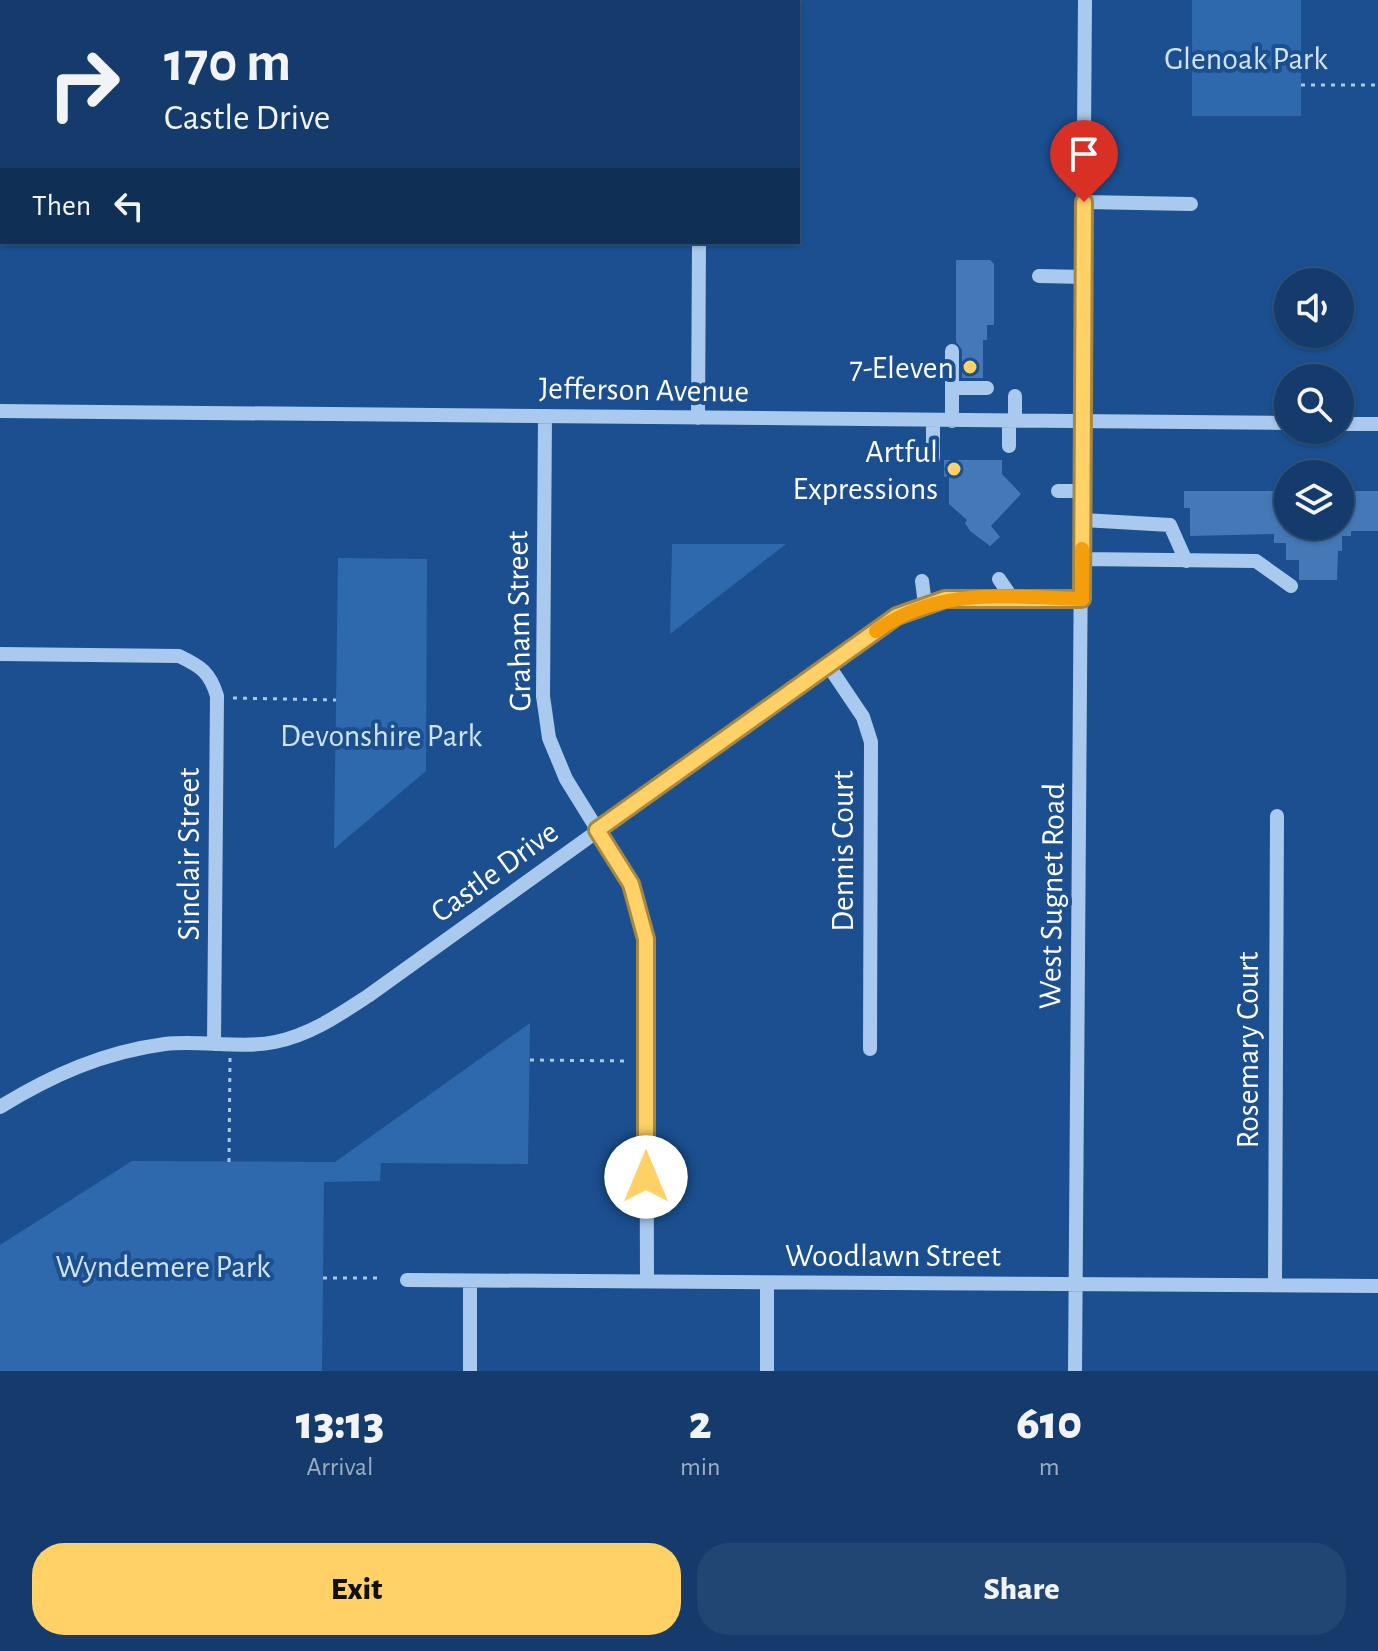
<!DOCTYPE html>
<style>
:root{--surface:#143b6b;--page:#214673;--text:#f1f3f6;--muted:#9dadc1;--line:#33557e;--accent:#ffd166}
body{margin:0;font-family:"Alegreya Sans",sans-serif;background:var(--page);color:var(--text);height:100vh;display:flex;flex-direction:column;font-size:30px;white-space:nowrap}
*{box-sizing:border-box;margin:0}
p{font-size:26px;color:var(--muted)}
.icon{flex:none;width:44px;height:44px;fill:none;stroke:currentColor;stroke-width:2;stroke-linecap:round;stroke-linejoin:round}
.map{position:relative;height:1371px;overflow:hidden}
.side{display:flex;flex-direction:column;background:var(--surface);flex:1}
.side>*{flex:none}
.guide{position:absolute;left:0px;top:0px;width:800px;height:244px;box-shadow:0 2px 6px #0004,0 0 0 2px var(--line);background:#143b6b;color:var(--text);overflow:hidden}
.buttons{position:absolute;left:1274px;top:268px;display:grid;gap:16px}
.buttons a{display:grid;place-items:center;width:80px;height:80px;border-radius:50%;background:var(--surface);box-shadow:0 2px 6px #0004,0 0 0 2px var(--line);font-size:40px}
.pin{position:absolute;display:grid;place-items:center;width:68px;height:68px;color:#fff;margin:-82px -34px;border-radius:50% 50% 50% 0;rotate:-45deg;box-shadow:0 0 8px #0007}
.pin .icon{rotate:45deg}
.me{position:absolute;width:88px;margin:-44px;rotate:0deg;stroke-linejoin:round;filter:drop-shadow(0 0 6px #0008)}
.turn{display:flex;align-items:center;gap:28px;height:168px;padding:0 32px;font-size:36px}
.turn .icon{width:104px;height:104px;stroke-width:2.5}
.turn b{display:block;font-size:56px;line-height:68px}
.then{display:flex;align-items:center;height:76px;padding:0 32px;background:#0003;gap:16px;font-size:30px}
.eta{display:flex;justify-content:space-evenly;align-items:center;height:136px;text-align:center}
.eta b{font-size:48px;font-weight:800;line-height:56px}
.button{display:flex;gap:16px;margin-top:auto;padding:16px 32px}
.button a{flex:1;height:92px;border-radius:32px;background:var(--accent);color:#111;font-size:32px;font-weight:800;line-height:92px;text-align:center}
.button a+a{background:var(--page);color:var(--text)}
.map>svg:first-child{display:block}
.green{fill:#2e69ad}
.building{fill:#4478b7}
.lines{fill:none;stroke-linecap:round;stroke-linejoin:round}
.path{stroke:#a9c9ee;stroke-width:3;stroke-dasharray:4 6;stroke-linecap:butt}
.minor{stroke:#a9c9ee;stroke-width:14}
.route-casing{stroke:#a68842;stroke-width:20}
.route{stroke:#ffd166;stroke-width:14}
.slow{stroke:#f59e0b;stroke-width:14}
.poi-dot{fill:#ffd166;stroke:#1b4f8f;stroke-width:3}
.labels{text-anchor:middle;stroke-width:8;stroke-linejoin:round;paint-order:stroke}
.park-label{font-size:32px;fill:#cfe3fa;stroke:#1b4f8f}
.poi-label{font-size:32px;fill:#fff;stroke:#1b4f8f;text-anchor:end}
.street-label{font-size:32px;fill:#fff;stroke:#1b4f8f}
</style>
<div class="map">
<svg width="1378" height="1371" viewBox="0 0 1378 1371">
<rect width="100%" height="100%" fill="#1b4f8f"/>
<path class="green" d="M 0,0 L 331,0 L 2,2 L 2,28 Z
M 1192,0 L 1301,0 L 1301,116 L 1192,116 Z
M 672,544 L 786,544 L 670,634 Z
M 338,558 L 427,559 L 426,771 L 334,849 Z
M 530,1023 L 528,1164 L 381,1163 L 380,1181 L 324,1182 L 322,1371 L 0,1371 L 0,1245 L 132,1161 L 335,1162 Z"/>
<path class="building" d="M 956,260 L 990,260 L 994,264 L 994,325 L 987,325 L 987,340 L 983,340 L 983,378 L 962,378 L 962,350 L 956,342 Z
M 944,460 L 1002,460 L 1002,474 L 1021,494 L 991,526 L 1000,537 L 990,546 L 970,531 L 965,523 L 967,520 L 949,504 L 949,476 L 944,477 Z
M 1184,491 L 1288,491 L 1288,526 L 1340,526 L 1340,491 L 1378,491 L 1378,531 L 1351,531 L 1351,536 L 1342,536 L 1342,551 L 1338,551 L 1337,580 L 1299,580 L 1299,560 L 1286,560 L 1286,543 L 1274,543 L 1274,534 L 1190,536 L 1190,508 L 1184,508 Z"/>
<g class="lines">
<path class="path" d="M 1301,85 L 1378,85
M 233,698 L 336,700
M 530,1060 L 630,1061
M 229,1162 L 230,1058
M 323,1278 L 377,1278"/>
<path class="minor" d="M 437,2 L 437,0
M 0,142 L 2,142
M 1084,202 L 1191,204
M 1039,276 L 1084,277
M 952,388 L 952,351
M 1015,396 L 1015,421
M 0,411 L 1288,423
M 545,416 L 543,696 L 549,738 L 566,779 L 631,884 L 646,939 L 647,1281
M 698,418 L 699,242
M 933,421 L 933,458
M 952,421 L 952,388 L 987,388
M 1009,421 L 1009,446
M 1340,424 L 1378,424
M 1058,491 L 1083,491
M 1083,520 L 1170,525 L 1186,561
M 1082,559 L 1256,561 L 1291,586
M 999,579 L 1012,598
M 922,581 L 925,604
M 0,654 L 179,656 C 200,666 210,672 217,696 L 214,1044
M 828,665 L 863,717 L 871,742 L 870,1049
M 0,1107 C 52,1075 104,1052 165,1044 C 201,1040 240,1049 275,1042 C 310,1035 339,1015 368,996 L 897,616 L 945,599 L 1082,599
M 407,1280 L 1378,1286
M 1275,1285 L 1277,816
M 470,1371 L 470,1282
M 767,1371 L 767,1284
M 1075,1371 L 1085,0"/>
</g>
<g class="lines">
<defs>
<path id="route" d="M 646,1177 L 646,939 L 631,884 L 597,830 L 897,616 L 945,599 L 1082,599 L 1084,202"/>
</defs>
<use href="#route" class="route-casing"/>
<use href="#route" class="route"/>
<path class="slow" d="M 876,631 C 940,586 1008,597 1082,599 L 1082,549"/>
</g>
<g class="poi-dot">
<circle cx="970" cy="367" r="8"/>
<circle cx="954" cy="469" r="8"/>
</g>
<g class="labels">
<g class="park-label">
<text x="1246" y="69">Glenoak Park</text>
<text x="381" y="746">Devonshire Park</text>
<text x="163" y="1277">Wyndemere Park</text>
</g>
<g class="poi-label">
<text x="954" y="378">7-Eleven</text>
<text x="938" y="462">Artful<tspan x="938" dy="37">Expressions</tspan></text>
</g>
<g class="street-label">
<text transform="translate(644 389) rotate(1)" y="11">Jefferson Avenue</text>
<text transform="translate(518 621) rotate(-91)" y="11">Graham Street</text>
<text transform="translate(842 851) rotate(-90)" y="11">Dennis Court</text>
<text transform="translate(188 854) rotate(-90)" y="11">Sinclair Street</text>
<text transform="translate(494 871) rotate(-36)" y="11">Castle Drive</text>
<text transform="translate(1051 896) rotate(-89)" y="11">West Sugnet Road</text>
<text transform="translate(1247 1050) rotate(-90)" y="11">Rosemary Court</text>
<text x="893" y="1266">Woodlawn Street</text>
</g>
</g>
</svg>
<div class="buttons">
<a><svg class="icon" aria-label="sound" viewBox="0 0 24 24"><path d="M4 9h4l5-4v14l-5-4H4zM17 9q2 3 0 6"/></svg></a>
<a><svg class="icon" aria-label="search" viewBox="0 0 24 24"><circle cx="10" cy="10" r="6"/><path d="M15 15l6 6"/></svg></a>
<a><svg class="icon" aria-label="layers" viewBox="0 0 24 24"><path d="M12 4l9 5-9 5-9-5zM3 14l9 5 9-5"/></svg></a>
</div>
<div class="pin" style="left:1084px;top:202px;background:#d93025"><svg class="icon" aria-label="arrive" viewBox="0 0 24 24"><path d="M6 21V4h12l-3 4 3 4H6"/></svg></div>
<svg class="me" style="left:646px;top:1177px" viewBox="-20 -20 40 40"><circle r="19" fill="#fff"/><path d="M0-13L10 11 0 6-10 11z" fill="#ffd166"/></svg>
<div class="guide">
<div class="turn"><svg class="icon" aria-label="right" viewBox="0 0 24 24"><path d="M7 20v-9h11M14 6l5 5-5 5"/></svg><div><b>170 m</b>Castle Drive</div></div>
<div class="then">Then<svg class="icon" aria-label="left" viewBox="0 0 24 24"><path d="M17 20v-9H6M10 6l-5 5 5 5"/></svg></div>
</div>
</div>
<section class="side">
<div class="eta">
<div><b>13:13</b><p>Arrival</p></div>
<div><b>2</b><p>min</p></div>
<div><b>610</b><p>m</p></div>
</div>
<div class="button"><a>Exit</a><a>Share</a></div>
</section>
